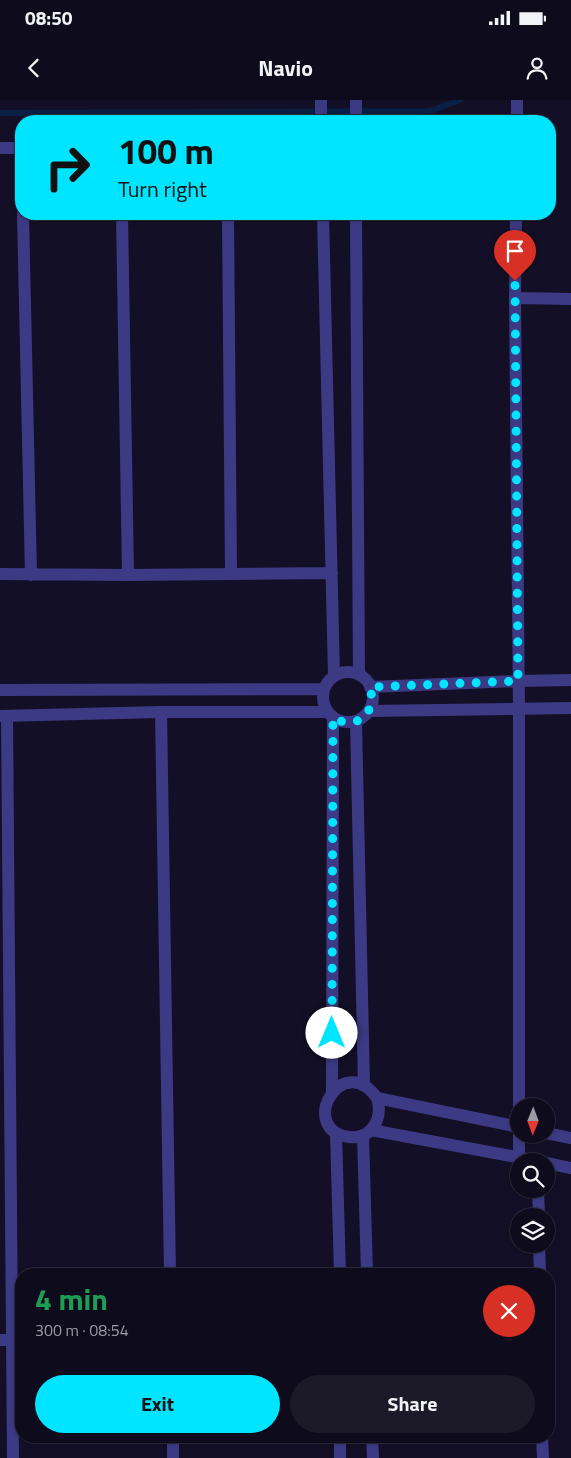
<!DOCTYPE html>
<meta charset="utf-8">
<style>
:root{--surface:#0e0b1c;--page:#1c1929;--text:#f1f3f6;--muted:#9b9ba3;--line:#2e2b3b;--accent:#00e5ff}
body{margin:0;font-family:"Titillium Web",sans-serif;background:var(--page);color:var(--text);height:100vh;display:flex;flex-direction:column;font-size:19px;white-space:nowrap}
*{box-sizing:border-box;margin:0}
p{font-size:16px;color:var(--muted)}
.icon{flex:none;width:28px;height:28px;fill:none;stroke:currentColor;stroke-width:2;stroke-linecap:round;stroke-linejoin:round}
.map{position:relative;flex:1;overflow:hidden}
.side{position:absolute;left:15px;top:1168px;width:540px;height:175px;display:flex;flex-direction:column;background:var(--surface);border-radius:20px;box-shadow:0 1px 4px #0004,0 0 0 1px var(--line)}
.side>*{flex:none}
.hud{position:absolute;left:15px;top:15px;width:541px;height:105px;border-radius:20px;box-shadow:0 1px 4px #0004,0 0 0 1px var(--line);background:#00e5ff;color:#111;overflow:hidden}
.needle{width:32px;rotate:181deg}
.controls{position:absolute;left:510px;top:998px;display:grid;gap:10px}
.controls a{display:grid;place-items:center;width:45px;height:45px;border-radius:50%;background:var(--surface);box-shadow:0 1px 4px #0004,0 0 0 1px var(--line);font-size:25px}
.pin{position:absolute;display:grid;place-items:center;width:42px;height:42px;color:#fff;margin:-51px -21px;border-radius:50% 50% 50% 0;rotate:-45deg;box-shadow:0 0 5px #0007}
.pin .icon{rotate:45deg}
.me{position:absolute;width:55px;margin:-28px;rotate:0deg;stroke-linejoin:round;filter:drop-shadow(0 0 4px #0008)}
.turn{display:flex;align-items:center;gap:18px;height:105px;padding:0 20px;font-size:22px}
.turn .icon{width:65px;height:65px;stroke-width:2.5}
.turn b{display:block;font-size:35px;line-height:42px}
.round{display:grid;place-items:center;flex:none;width:52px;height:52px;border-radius:26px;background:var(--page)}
.overview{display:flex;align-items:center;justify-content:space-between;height:85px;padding:0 20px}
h1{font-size:30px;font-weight:700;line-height:38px;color:#1e9e55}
.action{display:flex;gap:10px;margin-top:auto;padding:10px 20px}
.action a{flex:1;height:58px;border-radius:30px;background:var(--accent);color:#111;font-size:20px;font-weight:700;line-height:58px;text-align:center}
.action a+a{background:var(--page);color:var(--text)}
.status{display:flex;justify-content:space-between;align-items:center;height:35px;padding:0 25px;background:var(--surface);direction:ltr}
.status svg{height:14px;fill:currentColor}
header{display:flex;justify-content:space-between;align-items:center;height:65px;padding:0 20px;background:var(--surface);font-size:22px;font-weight:700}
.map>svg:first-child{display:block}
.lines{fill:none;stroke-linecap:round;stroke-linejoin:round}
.stream{stroke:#0a1f44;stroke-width:6}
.minor{stroke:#3d3a85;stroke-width:12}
.route{stroke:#00e5ff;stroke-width:9;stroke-dasharray:0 16.2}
</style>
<div class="status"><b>08:50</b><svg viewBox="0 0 49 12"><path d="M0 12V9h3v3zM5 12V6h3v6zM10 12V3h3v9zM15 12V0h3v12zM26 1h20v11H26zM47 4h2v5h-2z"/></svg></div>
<header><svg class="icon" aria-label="back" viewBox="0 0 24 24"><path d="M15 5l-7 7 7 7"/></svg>Navio<svg class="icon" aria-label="person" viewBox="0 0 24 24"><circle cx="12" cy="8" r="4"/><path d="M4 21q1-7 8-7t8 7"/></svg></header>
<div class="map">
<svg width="571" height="1358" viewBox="0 0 571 1358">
<rect width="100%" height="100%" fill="#130f26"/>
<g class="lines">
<path class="stream" d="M 0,13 L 430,11 L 460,0"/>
<path class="minor" d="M 321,0 L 321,21
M 356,0 L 356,21
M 517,0 L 517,21
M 0,48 L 21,48
M 23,114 L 31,475
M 122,114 L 128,475
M 228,114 L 231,474
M 323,114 L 334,576
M 356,114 L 359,575
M 516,114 L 515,198 L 571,199
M 515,198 L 519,608 L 519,1006
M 0,474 L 128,475 L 332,473
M323 597a25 25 0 1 1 50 0a25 25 0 1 1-50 0Z
M 370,587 L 518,581 L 571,580
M 0,590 L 324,589
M 369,611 L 571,608
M 161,612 L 170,1174
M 0,616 L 161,612 L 327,612
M 7,616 L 13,1358
M 356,621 L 364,986
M 332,992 L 333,617
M 377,998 C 383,1017 373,1040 349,1037 C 297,1030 341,949 377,998 L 519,1027
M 371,1030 L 538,1061
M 336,1033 L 340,1174
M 546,1033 L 571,1038
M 363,1035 L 367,1174
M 519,1057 L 519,1034
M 546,1063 L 571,1068
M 538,1089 L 539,1116
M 539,1144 L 540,1174
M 0,1240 L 21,1240
M 173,1336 L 173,1358
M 372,1336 L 373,1358
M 542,1336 L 543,1358
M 340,1358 L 340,1336"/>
</g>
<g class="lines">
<path class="route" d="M 332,933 L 333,618 C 358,631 377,613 370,587 L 518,581 L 515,181"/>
</g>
</svg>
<div class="controls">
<a><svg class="needle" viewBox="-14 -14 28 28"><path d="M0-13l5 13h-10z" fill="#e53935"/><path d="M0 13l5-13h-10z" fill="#9b9ba3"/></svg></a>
<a><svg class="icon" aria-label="search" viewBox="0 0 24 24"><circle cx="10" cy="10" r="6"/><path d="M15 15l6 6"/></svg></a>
<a><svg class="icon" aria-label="layers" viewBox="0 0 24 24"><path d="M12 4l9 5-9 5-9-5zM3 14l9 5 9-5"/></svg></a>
</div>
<div class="pin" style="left:515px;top:181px;background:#d93025"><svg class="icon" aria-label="arrive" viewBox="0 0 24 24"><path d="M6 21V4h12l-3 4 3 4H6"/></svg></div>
<svg class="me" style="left:332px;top:933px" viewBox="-20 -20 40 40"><circle r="19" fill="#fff"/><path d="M0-13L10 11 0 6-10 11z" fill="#00e5ff"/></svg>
<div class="hud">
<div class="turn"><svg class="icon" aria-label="right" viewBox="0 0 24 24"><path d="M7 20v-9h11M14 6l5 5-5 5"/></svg><div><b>100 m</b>Turn right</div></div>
</div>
<section class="side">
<div class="overview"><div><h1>4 min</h1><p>300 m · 08:54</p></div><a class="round" style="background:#d93025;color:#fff"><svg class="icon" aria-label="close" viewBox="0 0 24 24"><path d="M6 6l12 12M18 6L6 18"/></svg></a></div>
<div class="action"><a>Exit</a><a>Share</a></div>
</section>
</div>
